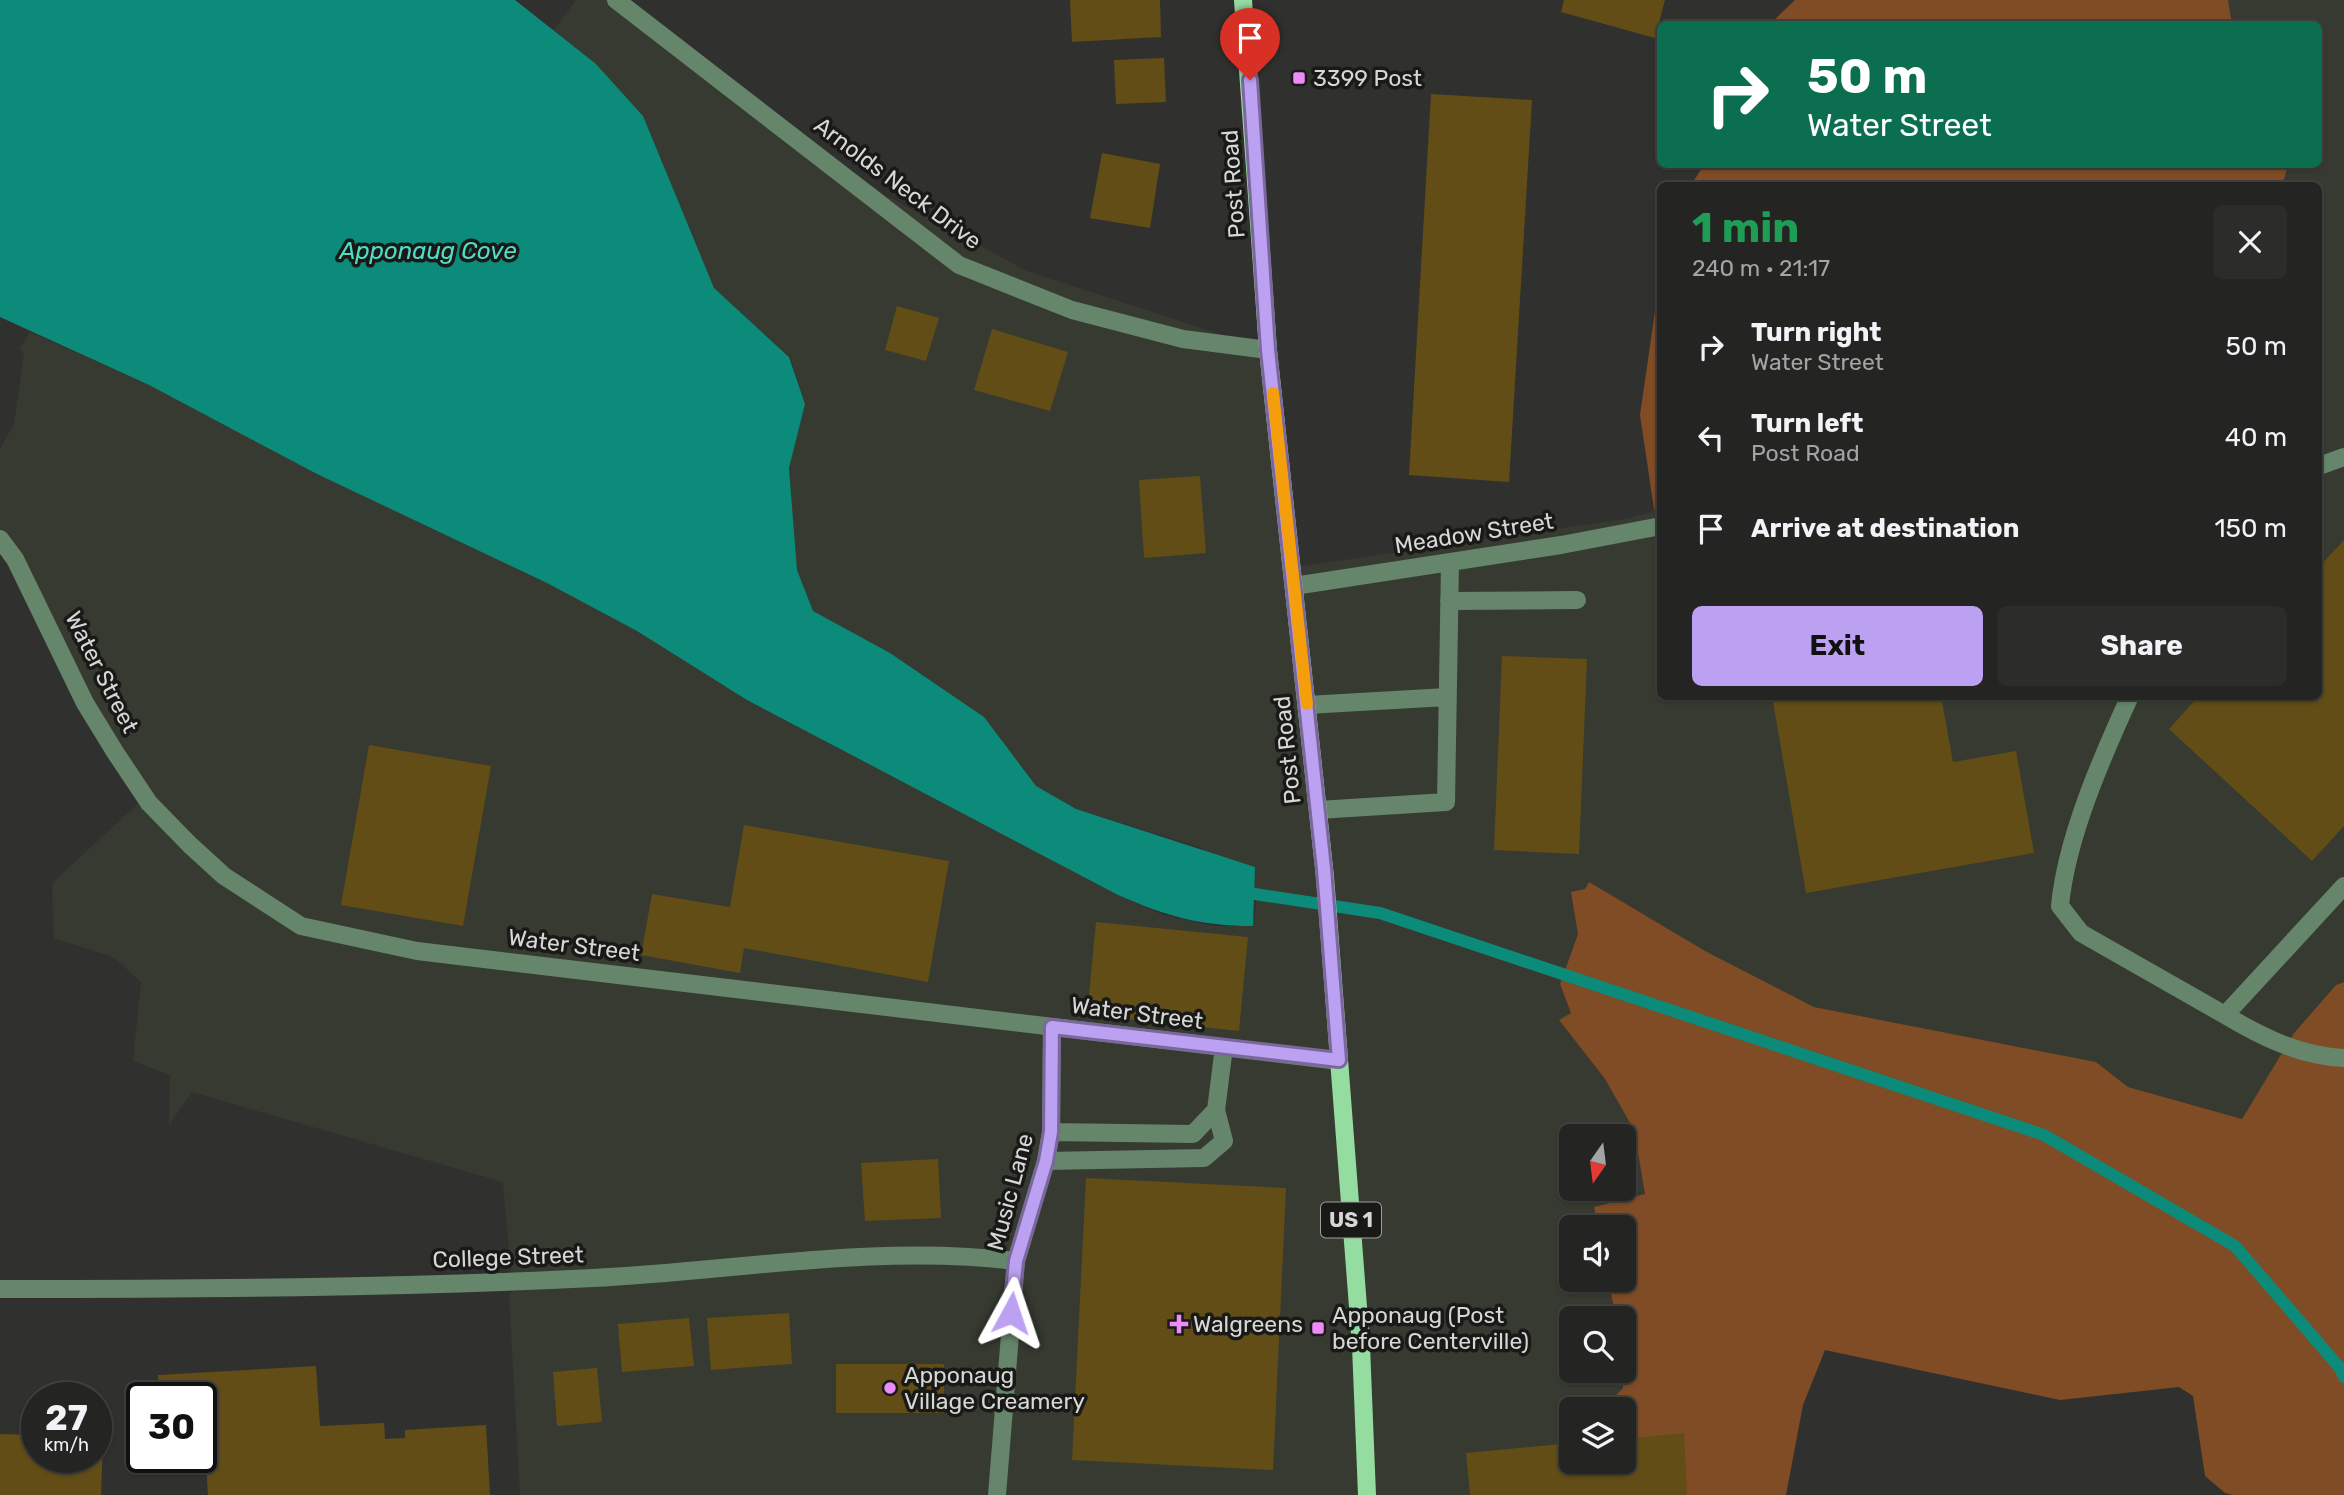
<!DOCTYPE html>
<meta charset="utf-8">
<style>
:root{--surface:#242522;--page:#2c2d2a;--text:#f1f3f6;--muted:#a3a5a5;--line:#414240;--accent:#bca0f2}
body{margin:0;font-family:Rubik,sans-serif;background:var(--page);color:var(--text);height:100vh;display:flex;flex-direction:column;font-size:26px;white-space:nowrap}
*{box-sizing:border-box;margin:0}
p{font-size:23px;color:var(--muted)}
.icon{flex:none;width:38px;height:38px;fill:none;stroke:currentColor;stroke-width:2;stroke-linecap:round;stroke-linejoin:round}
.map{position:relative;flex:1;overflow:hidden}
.side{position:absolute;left:1657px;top:182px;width:665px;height:518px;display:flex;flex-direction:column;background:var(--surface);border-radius:10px;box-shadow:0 2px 5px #0004,0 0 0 2px var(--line)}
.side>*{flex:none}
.top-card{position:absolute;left:1657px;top:21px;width:665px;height:147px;border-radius:10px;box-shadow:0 2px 5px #0004,0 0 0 2px var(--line);background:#0b6e4f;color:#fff;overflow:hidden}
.needle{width:46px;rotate:194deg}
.fabs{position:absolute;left:1559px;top:1124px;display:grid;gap:14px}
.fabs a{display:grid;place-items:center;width:77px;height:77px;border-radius:10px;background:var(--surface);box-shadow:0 2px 5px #0004,0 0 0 2px var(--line);font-size:35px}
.speed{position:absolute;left:21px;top:1382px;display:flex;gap:14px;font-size:35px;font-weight:700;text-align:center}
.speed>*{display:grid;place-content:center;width:91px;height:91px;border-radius:50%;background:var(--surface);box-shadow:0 2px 5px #0004,0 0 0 2px var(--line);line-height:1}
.speed small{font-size:18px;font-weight:400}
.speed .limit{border:4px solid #111;border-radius:10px;background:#fff;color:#111}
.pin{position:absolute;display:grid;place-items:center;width:60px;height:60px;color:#fff;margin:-72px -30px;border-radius:50% 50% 50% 0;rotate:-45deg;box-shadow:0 0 7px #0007}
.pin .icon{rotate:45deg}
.me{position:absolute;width:77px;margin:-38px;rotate:5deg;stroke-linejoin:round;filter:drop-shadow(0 0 5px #0008)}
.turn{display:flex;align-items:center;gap:24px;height:147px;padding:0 35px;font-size:32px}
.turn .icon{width:91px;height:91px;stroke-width:2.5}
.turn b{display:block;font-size:49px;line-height:60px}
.round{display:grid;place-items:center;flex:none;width:74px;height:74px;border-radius:10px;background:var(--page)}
.summary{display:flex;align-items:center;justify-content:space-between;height:119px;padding:0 35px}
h1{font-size:42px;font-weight:700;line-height:52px;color:#1e9e55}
.cta{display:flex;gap:14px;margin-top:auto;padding:14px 35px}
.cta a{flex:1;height:80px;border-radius:10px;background:var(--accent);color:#111;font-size:28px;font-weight:700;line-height:80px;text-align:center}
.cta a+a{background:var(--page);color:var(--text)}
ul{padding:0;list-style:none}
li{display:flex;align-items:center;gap:21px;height:91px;padding:0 35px}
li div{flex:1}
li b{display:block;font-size:26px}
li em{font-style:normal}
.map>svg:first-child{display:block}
.built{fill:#373a30;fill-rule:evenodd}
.green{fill:#7f4c25}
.water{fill:#0d8b7a}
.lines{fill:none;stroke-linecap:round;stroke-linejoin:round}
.stream{stroke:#0d8b7a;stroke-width:12}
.building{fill:#624d16}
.minor{stroke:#65866a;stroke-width:18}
.major{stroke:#95dca1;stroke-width:18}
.route-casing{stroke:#7a689d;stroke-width:18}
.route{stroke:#bca0f2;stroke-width:12}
.slow{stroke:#f59e0b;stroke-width:12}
.poi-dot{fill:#ed8cf9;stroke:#191917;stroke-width:2.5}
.labels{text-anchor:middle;stroke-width:7;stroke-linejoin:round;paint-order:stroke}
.shield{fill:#191917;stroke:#9e9f9c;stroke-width:2}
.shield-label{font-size:21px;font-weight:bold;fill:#d7d8d5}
.poi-label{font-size:23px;fill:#d7d8d5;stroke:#191917;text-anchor:start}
.street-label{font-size:23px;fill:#d7d8d5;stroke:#191917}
.water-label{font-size:24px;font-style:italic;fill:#4fddc5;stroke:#191917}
</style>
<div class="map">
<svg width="2344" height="1495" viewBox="0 0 2344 1495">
<rect width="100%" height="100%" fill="#30312e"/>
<path class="built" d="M 576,0 L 607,0 L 885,195 L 1027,271 L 1268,350 L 1297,567 L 1619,520 L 1650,513 L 1654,509 L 1661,510 L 1661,696 L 2319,696 L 2319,186 L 2282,185 L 2288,165 L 2319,164 L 2319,24 L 2232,24 L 2228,0 L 2344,0 L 2344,982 L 2336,985 L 2294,1033 L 2242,1119 L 2128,1087 L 2096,1062 L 1814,1007 L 1707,952 L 1589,882 L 1585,889 L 1578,934 L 1560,984 L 1571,1013 L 1559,1020 L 1605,1079 L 1634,1130 L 1645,1194 L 1594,1207 L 1598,1227 L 1572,1227 L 1572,1279 L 1608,1279 L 1616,1318 L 1572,1318 L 1572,1370 L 1624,1370 L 1624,1359 L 1625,1363 L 1623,1388 L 1603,1409 L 1572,1409 L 1572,1461 L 1633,1495 L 520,1495 L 509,1294 L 520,1284 L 512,1283 L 503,1182 L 192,1092 L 169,1125 L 170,1075 L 133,1061 L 141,982 L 113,957 L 54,938 L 52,883 L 142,800 L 42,610 L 0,552 L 0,449 L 14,424 L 24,355 L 20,349 L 30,332 L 149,385 L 317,474 L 547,583 L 637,631 L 747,700 L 1118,895 L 1164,915 L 1213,926 L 1253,926 L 1257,895 L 1202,848 L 1075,809 L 1036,786 L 984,717 L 890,653 L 813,611 L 797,570 L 789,468 L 805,404 L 790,357 L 714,288 L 643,116 L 596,64 L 553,31 ZM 1572,1136 L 1624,1136 L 1624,1188 L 1572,1188 Z"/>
<path class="green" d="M 1795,0 L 2228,0 L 2232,24 L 1770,24 Z
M 1704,165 L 1704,164 L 2288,165 L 2282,186 L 1691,185 Z
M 1661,270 L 1661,510 L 1654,509 L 1640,415 Z
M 1589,882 L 1707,952 L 1814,1007 L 2096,1062 L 2128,1087 L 2242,1119 L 2294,1033 L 2336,985 L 2344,982 L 2344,1495 L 2233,1495 L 2225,1493 L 2205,1476 L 2193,1396 L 2179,1387 L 2060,1400 L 1825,1350 L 1803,1405 L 1786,1495 L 1633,1495 L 1624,1461 L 1624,1409 L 1603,1409 L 1623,1388 L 1624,1318 L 1616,1318 L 1608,1279 L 1624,1279 L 1624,1227 L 1598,1227 L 1594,1207 L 1645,1194 L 1634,1130 L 1605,1079 L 1559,1020 L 1571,1013 L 1560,984 L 1578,934 L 1571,892 L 1585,889 Z"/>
<path class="water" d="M 0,0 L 515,0 L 596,64 L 643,116 L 714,288 L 789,357 L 805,404 L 789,468 L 797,570 L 813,611 L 890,653 L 984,717 L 1036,786 L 1076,809 L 1255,867 L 1253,926 C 1200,926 1166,916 1118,895 L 747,700 L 637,631 L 547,583 L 317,474 L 149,385 L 0,317 Z"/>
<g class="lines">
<path class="stream" d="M 1242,892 L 1380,913 L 2044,1135 L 2235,1246 L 2340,1368 L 2344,1377"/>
</g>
<path class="building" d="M 1070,0 L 1160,0 L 1161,37 L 1072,42 Z
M 1564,0 L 1665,0 L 1655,38 L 1561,12 Z
M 1164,58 L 1166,102 L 1116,104 L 1114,60 Z
M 1431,94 L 1532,100 L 1509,482 L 1409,475 Z
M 1102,153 L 1160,164 L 1150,228 L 1090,218 Z
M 897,306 L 939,318 L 926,361 L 885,350 Z
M 992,329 L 1068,352 L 1050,411 L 974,390 Z
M 1200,476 L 1206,553 L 1144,558 L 1139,480 Z
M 2344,540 L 2344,826 L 2312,861 L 2169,729 L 2199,696 L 2319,696 L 2319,567 Z
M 1502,656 L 1587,659 L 1579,854 L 1494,850 Z
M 1772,696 L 1941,696 L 1953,762 L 2016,751 L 2034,853 L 1806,893 Z
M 369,745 L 491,766 L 463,926 L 341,905 Z
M 744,825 L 949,861 L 928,982 L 744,948 L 740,973 L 641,955 L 652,894 L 730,907 Z
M 1096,922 L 1248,937 L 1239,1031 L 1087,1015 Z
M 938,1159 L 941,1218 L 865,1221 L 861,1163 Z
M 1086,1178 L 1286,1188 L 1273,1470 L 1072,1460 Z
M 789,1313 L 792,1364 L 711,1370 L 707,1318 Z
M 689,1318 L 694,1366 L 622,1372 L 618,1324 Z
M 836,1364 L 944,1364 L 944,1413 L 836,1413 Z
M 316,1366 L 320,1426 L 384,1423 L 385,1439 L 405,1438 L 405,1430 L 486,1425 L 490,1495 L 208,1495 L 205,1446 L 201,1446 L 201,1398 L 160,1398 L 158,1375 Z
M 597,1368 L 602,1422 L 557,1426 L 553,1372 Z
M 1684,1433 L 1687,1495 L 1470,1495 L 1466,1453 L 1572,1443 L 1572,1461 L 1624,1461 L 1624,1439 Z
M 0,1434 L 37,1435 L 37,1458 L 96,1458 L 96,1437 L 103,1437 L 101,1495 L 0,1495 Z"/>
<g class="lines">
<path class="minor" d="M 616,0 L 959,265 L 1072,310 L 1183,339 L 1268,350
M 2319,466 L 2344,457
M 0,539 L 15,559 L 85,703 L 115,752 L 149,803 L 190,845 L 224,876 L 301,926 L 417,951 L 1339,1061
M 1294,586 L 1561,545 L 1661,526
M 1449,601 L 1577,600
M 2130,696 C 2102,757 2066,839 2060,906 L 2081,933 L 2225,1015 L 2344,886
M 1307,705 L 1447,697
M 1318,810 L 1446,802 L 1450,563
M 2225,1015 C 2262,1037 2300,1056 2344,1058
M 1051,1132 L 1193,1134 L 1216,1110
M 1046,1161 L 1204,1158 L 1224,1141 L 1216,1110 L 1224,1047
M 0,1289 C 198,1289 396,1288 593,1278 C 735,1271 873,1244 1016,1261
M 997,1495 L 1016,1261 L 1046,1161 L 1051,1132 L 1052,1027"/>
<path class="major" d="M 1243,0 L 1268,350 L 1325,877 L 1361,1346 L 1367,1495"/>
</g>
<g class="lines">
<defs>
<path id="route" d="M 1011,1313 L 1016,1261 L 1046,1161 L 1051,1132 L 1052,1027 L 1339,1060 L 1324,869 L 1268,350 L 1250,80"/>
</defs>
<use href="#route" class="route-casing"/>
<use href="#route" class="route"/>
<path class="slow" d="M 1273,393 L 1307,704"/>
</g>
<g class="poi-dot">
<rect x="1292" y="71" width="14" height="14" rx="3.5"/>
<path d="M1175.5 1313.5h7v7h7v7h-7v7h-7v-7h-7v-7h7z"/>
<rect x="1311" y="1321" width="14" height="14" rx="3.5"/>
<circle cx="890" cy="1388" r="7"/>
</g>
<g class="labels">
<rect class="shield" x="1321" y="1202.5" width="60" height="35" rx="5"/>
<g class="shield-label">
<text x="1351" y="1227">US 1</text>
</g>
<g class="poi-label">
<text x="1313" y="86">3399 Post</text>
<text x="1332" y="1323">Apponaug (Post<tspan x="1332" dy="26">before Centerville)</tspan></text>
<text x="1193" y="1332">Walgreens</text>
<text x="904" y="1383">Apponaug<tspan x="904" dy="26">Village Creamery</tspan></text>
</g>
<g class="street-label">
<text transform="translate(898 183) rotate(37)" y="8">Arnolds Neck Drive</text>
<text transform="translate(1233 184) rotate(-94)" y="8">Post Road</text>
<text transform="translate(1474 533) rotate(-9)" y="8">Meadow Street</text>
<text transform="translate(102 672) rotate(63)" y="8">Water Street</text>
<text transform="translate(1287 750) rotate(-96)" y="8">Post Road</text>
<text transform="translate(574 945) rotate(7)" y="8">Water Street</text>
<text transform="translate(1137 1013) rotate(7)" y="8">Water Street</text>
<text transform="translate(1010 1192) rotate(-75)" y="8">Music Lane</text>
<text transform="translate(508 1257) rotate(-2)" y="8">College Street</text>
</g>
<g class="water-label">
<text x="428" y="259">Apponaug Cove</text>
</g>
</g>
</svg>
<div class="fabs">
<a><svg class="needle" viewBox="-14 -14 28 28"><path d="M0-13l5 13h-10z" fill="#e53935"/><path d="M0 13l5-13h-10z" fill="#a3a5a5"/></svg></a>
<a><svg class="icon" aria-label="sound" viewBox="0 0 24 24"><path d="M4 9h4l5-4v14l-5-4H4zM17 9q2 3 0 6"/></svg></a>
<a><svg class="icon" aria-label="search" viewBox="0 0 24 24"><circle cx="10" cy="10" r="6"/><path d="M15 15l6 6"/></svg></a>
<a><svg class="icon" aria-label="layers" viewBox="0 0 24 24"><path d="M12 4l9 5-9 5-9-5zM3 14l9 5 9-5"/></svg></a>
</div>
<div class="speed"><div>27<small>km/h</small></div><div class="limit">30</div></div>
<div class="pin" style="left:1250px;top:80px;background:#d93025"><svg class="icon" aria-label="arrive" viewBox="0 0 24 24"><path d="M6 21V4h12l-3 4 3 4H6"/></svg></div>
<svg class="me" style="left:1011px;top:1313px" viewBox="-20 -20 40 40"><path d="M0-17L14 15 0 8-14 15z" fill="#bca0f2" stroke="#fff" stroke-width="4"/></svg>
<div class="top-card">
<div class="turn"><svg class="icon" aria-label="right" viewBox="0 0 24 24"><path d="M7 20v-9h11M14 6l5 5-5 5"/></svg><div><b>50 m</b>Water Street</div></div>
</div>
<section class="side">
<div class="summary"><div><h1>1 min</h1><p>240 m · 21:17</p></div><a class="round"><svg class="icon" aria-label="close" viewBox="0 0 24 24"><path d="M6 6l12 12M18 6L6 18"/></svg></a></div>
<ul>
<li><svg class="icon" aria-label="right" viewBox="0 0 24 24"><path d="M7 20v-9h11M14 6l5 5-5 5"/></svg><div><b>Turn right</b><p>Water Street</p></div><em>50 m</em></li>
<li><svg class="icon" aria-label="left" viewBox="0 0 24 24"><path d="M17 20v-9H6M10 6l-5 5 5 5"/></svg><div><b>Turn left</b><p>Post Road</p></div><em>40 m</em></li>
<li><svg class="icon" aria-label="arrive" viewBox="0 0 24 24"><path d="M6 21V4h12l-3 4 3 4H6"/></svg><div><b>Arrive at destination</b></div><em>150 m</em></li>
</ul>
<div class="cta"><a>Exit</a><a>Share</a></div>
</section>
</div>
